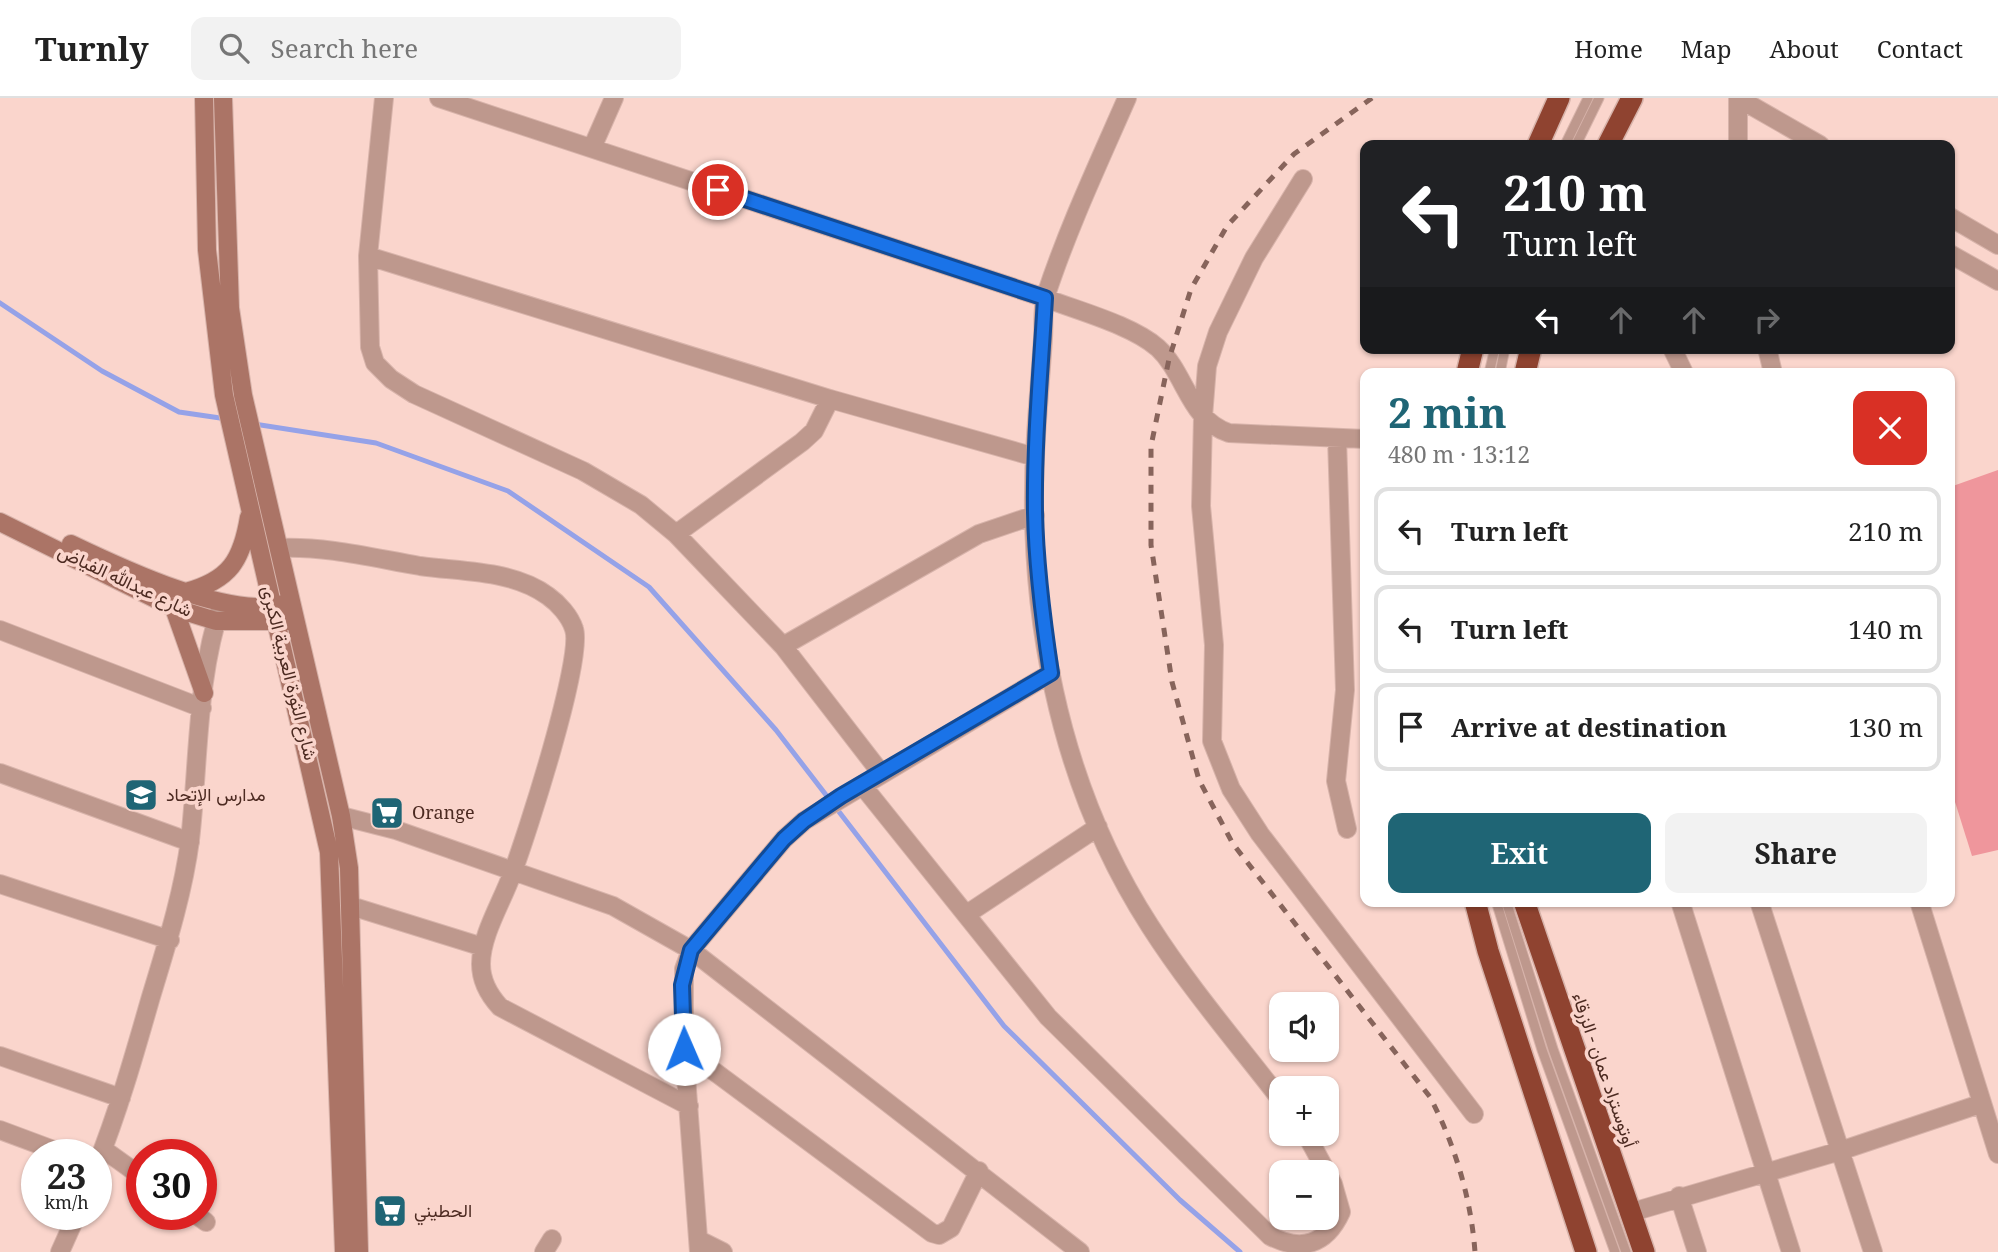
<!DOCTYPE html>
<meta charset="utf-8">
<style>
:root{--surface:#fff;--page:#f2f2f2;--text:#222;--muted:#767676;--line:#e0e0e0;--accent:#1f6575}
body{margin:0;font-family:"Noto Serif",Vazirmatn,serif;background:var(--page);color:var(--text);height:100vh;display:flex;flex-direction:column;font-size:26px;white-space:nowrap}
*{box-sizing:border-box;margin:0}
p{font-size:23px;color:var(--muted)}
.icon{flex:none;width:38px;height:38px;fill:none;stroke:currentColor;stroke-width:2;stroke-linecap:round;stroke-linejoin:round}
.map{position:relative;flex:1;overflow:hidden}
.sheet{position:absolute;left:1360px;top:270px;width:595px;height:539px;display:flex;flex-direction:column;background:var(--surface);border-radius:14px;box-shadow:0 2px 5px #0004}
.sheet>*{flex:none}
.banner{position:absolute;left:1360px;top:42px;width:595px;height:214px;border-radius:14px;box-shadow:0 2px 5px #0004;background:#202124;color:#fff;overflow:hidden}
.buttons{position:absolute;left:1269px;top:894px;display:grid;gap:14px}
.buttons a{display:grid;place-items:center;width:70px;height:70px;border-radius:14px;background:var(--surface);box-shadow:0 2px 5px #0004;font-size:35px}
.speed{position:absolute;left:21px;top:1041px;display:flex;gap:14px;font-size:35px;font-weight:700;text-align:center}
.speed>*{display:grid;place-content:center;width:91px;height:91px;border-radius:50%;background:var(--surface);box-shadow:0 2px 5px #0004;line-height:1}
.speed small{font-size:18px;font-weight:400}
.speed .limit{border:10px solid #d22;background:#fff;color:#111}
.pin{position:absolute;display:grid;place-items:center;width:60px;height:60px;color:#fff;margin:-30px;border:4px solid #fff;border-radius:50%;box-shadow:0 2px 7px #0007}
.me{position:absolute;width:77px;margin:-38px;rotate:359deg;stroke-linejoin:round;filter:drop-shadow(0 0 5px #0008)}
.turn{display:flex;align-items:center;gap:24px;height:147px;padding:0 28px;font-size:32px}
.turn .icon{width:91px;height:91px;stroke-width:2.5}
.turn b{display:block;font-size:49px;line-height:60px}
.lanes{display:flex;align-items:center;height:66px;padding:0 28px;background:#0003;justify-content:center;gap:35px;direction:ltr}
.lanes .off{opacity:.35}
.round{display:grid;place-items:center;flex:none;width:74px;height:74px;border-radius:14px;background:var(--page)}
.summary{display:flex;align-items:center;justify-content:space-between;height:119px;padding:0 28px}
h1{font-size:42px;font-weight:700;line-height:52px;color:var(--accent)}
.cta{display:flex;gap:14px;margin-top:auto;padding:14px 28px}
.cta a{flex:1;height:80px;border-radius:14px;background:var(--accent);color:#fff;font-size:28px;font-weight:700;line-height:80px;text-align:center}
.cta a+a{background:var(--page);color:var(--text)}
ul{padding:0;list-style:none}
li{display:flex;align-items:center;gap:21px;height:88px;margin:0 14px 10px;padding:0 14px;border:4px solid var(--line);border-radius:14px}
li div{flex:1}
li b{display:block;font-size:26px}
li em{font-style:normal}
header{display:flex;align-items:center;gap:42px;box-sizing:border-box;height:98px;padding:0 35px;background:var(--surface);border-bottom:2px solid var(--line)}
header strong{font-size:33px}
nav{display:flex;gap:38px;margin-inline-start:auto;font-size:24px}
.search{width:490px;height:63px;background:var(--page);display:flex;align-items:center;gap:18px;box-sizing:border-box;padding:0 24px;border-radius:14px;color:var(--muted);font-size:26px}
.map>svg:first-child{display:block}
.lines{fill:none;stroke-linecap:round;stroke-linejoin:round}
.stream{stroke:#95a2e8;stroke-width:5}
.building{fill:#ef969c}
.lane-casing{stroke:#d7b3aa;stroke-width:11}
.street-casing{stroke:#d7b3aa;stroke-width:20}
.secondary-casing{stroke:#d7b3aa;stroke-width:20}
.highway-casing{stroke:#d7b3aa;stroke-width:24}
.lane{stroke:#be988d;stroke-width:9}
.street{stroke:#be988d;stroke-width:18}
.secondary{stroke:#ab7466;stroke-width:18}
.highway{stroke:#8f4330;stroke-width:21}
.rail{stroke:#87645b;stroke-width:5;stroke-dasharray:9 9;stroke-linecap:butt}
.route-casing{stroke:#114b97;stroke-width:18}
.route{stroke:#1a73e8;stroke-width:12}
.labels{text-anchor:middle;stroke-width:7;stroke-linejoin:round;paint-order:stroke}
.street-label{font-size:18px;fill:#4c2a21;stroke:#fad5cc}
.poi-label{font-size:18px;fill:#4c2a21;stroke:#fad5cc;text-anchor:start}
</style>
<header>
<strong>Turnly</strong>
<div class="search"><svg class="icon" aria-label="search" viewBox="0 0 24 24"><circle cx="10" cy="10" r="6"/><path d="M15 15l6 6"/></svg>Search here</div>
<nav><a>Home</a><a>Map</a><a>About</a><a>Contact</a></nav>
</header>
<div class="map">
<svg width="1998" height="1154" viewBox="0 0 1998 1154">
<rect width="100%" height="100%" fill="#fad5cc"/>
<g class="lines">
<path class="stream" d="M 0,205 L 102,273 L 179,314 L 227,321
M 254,326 L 376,345 L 508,393 L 649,489 L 776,632 L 1004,928 L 1180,1102 L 1240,1154"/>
</g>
<path class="building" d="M 1998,372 L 1998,752 L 1972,758 L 1950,688 L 1950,389 Z"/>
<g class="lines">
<defs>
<path id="lane" d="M 1565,47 L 1588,0
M 1576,47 L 1599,0
M 1489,275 L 1495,250
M 1500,275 L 1505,250
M 1496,803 L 1542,952 L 1615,1154
M 1506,803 L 1553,951 L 1626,1154"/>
<path id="street" d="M 384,0 L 368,158 L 370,249 L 375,265 L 391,281 L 414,296 L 583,373 L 641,407 L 676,436 L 783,548 L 881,675
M 439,0 L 1045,200 C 1078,213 1132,227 1158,250 C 1186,276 1189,322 1229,335 L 1365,341
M 1127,0 C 1099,64 1068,130 1046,197 C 1042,210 1044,226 1043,240 C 1041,272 1038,305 1036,338 C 1025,507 1057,684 1150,828 C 1189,889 1237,945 1281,1002
M 1738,47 L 1738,0 L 1820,47
M 592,50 L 614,0
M 1303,81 L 1254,160 L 1218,234 L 1207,268 L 1203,319 L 1201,408 L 1214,547 L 1212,643 L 1231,691 L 1260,736 L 1474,1016
M 1950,119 L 1998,147
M 1950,156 L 1998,183
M 368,158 L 830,301 L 1035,359
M 1672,250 L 1684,275
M 1767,250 L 1773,275
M 1337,340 L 1345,592 L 1336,683 L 1347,731
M 676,436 L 802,344 L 814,333 L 830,301
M 279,450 C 327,448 373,460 420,468 C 462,474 513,472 548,498 C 558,505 570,518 574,531 C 584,560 526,739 512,776 C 502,804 481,837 481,866 C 481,883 489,897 500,909 L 689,1008
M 0,532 L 202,610
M 783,548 L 979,436 L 1035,417
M 0,675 L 190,744
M 862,687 L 1048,919 L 1270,1138 C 1301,1154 1326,1147 1341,1114 L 1333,1086 L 1306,1036
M 341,718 L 396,732 L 613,808 L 691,852 L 1080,1154
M 0,786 L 170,842
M 1680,803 L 1791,1154
M 1759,803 L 1873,1154
M 1919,803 L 1998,1056
M 351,808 L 483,849
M 967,816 L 1098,729
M 684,951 L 932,1135 L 939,1137 L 951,1130 L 979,1073
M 0,958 L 121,1000
M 0,1032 L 67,1057
M 103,1051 L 142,1079
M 96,1069 C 118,1014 134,958 150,902 C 166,849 183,796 190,742 C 199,664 196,580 222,505
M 1679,1098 L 1697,1154
M 1629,1115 L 1840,1053 L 1980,1006
M 195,1116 L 206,1124
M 699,1142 L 723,1154
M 60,1154 L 77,1116
M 544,1154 L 552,1141
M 699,1154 L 684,951 L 684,871 L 691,852 L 784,741 L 804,723 L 1051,575"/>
<path id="secondary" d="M 204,0 L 207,152 L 224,297 L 329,754 L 344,1154
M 223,0 L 230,210 L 243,297 L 341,718 L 349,770 L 359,1154
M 0,424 L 174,510 L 216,523 L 289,523
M 71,446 C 121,470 231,522 283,506
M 186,494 C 230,482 242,462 249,419
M 174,510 L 204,595"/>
<path id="highway" d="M 1538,47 L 1559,0
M 1608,47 L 1632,0
M 1467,275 L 1473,250
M 1525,275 L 1531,250
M 1475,803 L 1488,853 L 1586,1154
M 1524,803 L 1644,1154"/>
</defs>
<use href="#lane" class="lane-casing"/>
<use href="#street" class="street-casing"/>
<use href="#secondary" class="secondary-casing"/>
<use href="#highway" class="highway-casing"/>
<use href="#lane" class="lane"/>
<use href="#street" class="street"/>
<use href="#secondary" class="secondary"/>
<use href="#highway" class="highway"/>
<path class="rail" d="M 1372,0 L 1294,56 L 1227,128 L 1191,191 L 1169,261 L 1151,348 L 1151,447 L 1172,584 L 1199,682 L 1233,746 L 1430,999 C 1455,1047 1471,1100 1475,1154"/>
</g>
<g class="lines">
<defs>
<path id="route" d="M 684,951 L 682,887 L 691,852 L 784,741 L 804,723 L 841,698 L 1051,575 C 1043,522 1036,468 1035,414 C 1034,343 1041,271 1045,200 L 718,92"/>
</defs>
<use href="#route" class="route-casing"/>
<use href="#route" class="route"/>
</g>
<defs>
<symbol id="school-square" viewBox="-11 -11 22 22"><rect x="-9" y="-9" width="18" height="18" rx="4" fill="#1f6575" stroke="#fad5cc"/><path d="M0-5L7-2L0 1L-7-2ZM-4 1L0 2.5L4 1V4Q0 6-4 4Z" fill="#fff"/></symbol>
<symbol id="supermarket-square" viewBox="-11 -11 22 22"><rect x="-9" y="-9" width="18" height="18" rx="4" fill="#1f6575" stroke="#fad5cc"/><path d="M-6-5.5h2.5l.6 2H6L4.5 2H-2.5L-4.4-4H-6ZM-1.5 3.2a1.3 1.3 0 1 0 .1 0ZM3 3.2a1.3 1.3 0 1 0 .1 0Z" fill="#fff"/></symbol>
</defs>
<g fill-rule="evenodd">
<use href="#school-square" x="122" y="678" width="38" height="38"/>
<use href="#supermarket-square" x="368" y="696" width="38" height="38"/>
<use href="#supermarket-square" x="371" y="1094" width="38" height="38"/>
</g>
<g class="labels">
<g class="street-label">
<text transform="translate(125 483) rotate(25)" y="6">شارع عبدالله الفياض</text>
<text transform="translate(289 575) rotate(76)" y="6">شارع الثورة العربية الكبرى</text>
<text transform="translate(1604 972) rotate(71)" y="6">أوتوستراد عمان - الزرقاء</text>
</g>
<g class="poi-label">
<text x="166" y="703">مدارس الإتحاد</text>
<text x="412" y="721">Orange</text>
<text x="414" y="1119">الحطيني</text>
</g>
</g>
</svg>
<div class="buttons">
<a><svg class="icon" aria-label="sound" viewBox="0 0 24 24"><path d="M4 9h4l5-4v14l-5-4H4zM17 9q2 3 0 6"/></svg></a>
<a>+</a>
<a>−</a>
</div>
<div class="speed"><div>23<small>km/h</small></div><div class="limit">30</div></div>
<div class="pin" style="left:718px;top:92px;background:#d93025"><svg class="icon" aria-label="arrive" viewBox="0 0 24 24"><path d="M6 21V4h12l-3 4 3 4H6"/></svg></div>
<svg class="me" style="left:684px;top:951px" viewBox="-20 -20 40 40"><circle r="19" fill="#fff"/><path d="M0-13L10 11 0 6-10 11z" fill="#1a73e8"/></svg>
<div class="banner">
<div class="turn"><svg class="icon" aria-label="left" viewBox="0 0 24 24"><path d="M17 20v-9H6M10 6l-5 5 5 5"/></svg><div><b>210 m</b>Turn left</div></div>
<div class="lanes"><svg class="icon" aria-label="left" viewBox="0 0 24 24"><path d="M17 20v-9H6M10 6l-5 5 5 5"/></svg><svg class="icon off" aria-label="ahead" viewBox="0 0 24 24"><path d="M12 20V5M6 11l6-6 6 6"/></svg><svg class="icon off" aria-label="ahead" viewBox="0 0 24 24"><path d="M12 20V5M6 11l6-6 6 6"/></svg><svg class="icon off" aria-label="right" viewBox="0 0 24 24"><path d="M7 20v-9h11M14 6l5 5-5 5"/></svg></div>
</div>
<section class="sheet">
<div class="summary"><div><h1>2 min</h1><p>480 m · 13:12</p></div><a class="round" style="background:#d93025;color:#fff"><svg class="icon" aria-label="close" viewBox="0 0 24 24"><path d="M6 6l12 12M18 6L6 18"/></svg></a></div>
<ul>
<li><svg class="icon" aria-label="left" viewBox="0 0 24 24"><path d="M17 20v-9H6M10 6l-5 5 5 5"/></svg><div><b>Turn left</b></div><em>210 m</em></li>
<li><svg class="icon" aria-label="left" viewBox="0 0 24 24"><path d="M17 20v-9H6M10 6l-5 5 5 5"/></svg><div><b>Turn left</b></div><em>140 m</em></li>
<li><svg class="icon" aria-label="arrive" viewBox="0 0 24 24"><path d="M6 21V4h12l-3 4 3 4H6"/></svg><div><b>Arrive at destination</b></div><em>130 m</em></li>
</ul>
<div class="cta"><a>Exit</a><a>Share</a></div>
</section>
</div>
